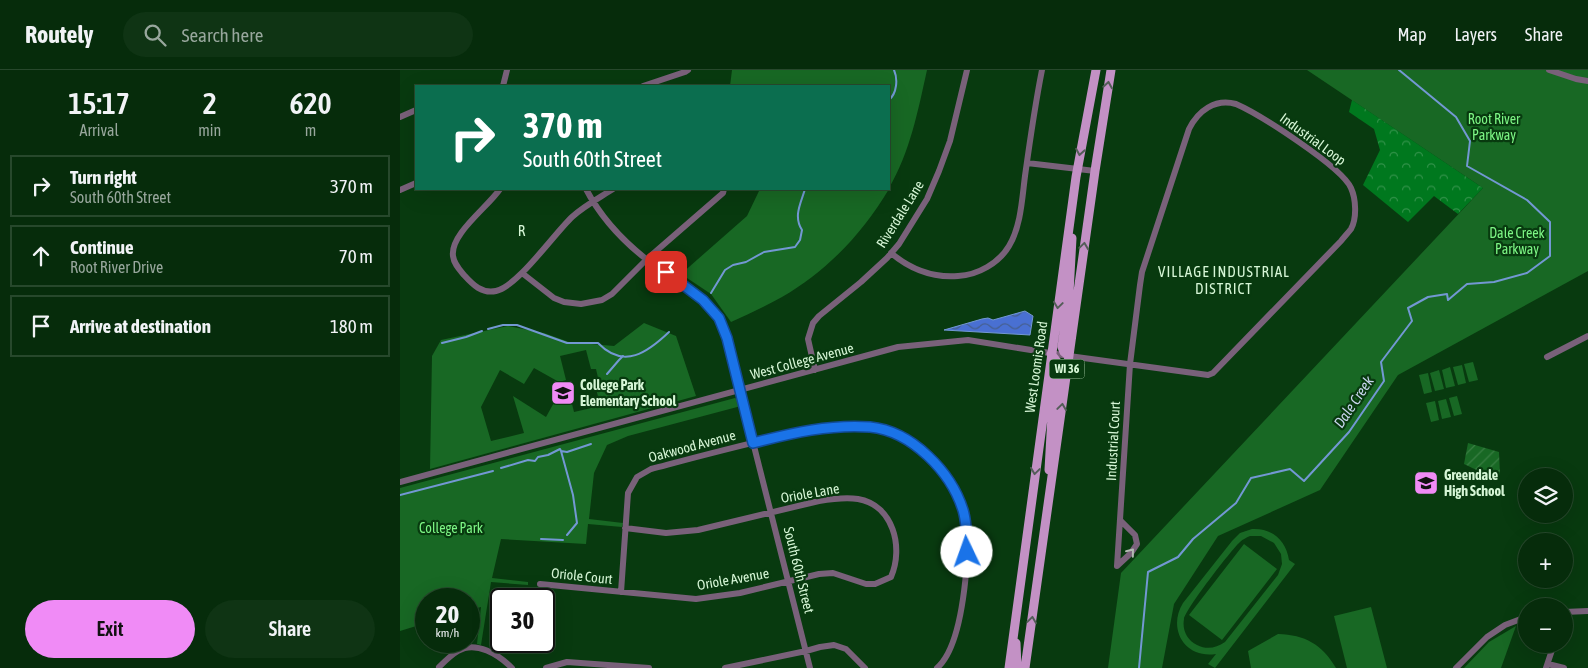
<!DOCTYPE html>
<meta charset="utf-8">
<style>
:root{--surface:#062c0b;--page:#0f3414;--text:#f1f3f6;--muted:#98a79d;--line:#27482c;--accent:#f08bf6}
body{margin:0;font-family:"Asap Condensed",sans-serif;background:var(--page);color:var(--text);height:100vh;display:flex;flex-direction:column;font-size:19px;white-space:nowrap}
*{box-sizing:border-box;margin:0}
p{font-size:16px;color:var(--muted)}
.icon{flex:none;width:28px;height:28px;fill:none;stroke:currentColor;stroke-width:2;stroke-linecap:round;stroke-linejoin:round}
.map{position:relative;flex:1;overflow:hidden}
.side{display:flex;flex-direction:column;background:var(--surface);width:400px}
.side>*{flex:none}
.guide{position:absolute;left:15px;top:15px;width:475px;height:105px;border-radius:0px;box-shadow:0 5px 20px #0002,0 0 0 1px var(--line);background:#0b6e4f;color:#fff;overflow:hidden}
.tools{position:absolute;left:1118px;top:398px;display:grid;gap:10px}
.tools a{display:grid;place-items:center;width:55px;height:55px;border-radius:50%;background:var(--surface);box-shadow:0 5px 20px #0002,0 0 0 1px var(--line);font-size:25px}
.speed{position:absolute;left:15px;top:518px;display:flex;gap:10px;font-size:25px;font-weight:700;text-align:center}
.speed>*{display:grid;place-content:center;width:65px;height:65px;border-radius:50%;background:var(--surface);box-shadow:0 5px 20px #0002,0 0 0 1px var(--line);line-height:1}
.speed small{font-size:12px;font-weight:400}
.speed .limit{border:2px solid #111;border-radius:8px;background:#fff;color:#111}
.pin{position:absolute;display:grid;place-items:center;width:42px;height:42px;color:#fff;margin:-21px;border-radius:10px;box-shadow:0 2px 8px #0006}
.me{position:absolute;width:55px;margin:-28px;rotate:357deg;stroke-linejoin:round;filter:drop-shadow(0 0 4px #0008)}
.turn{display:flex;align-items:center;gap:18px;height:105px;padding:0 25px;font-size:22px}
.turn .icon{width:65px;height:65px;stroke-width:2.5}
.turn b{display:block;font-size:35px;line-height:42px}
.eta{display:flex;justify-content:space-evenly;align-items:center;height:85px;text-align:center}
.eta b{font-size:30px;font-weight:600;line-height:35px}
.cta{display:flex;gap:10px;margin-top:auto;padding:10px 25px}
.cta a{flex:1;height:58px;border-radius:30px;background:var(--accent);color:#111;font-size:20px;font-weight:600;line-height:58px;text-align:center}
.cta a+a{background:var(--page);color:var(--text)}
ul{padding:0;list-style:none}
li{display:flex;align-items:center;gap:15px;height:62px;margin:0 10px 8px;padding:0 15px;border:2px solid var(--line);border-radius:0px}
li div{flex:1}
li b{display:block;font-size:19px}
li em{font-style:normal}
header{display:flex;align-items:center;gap:30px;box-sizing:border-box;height:70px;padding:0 25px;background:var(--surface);border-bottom:1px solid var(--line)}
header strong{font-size:24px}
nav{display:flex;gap:28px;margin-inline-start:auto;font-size:18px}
.search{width:350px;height:45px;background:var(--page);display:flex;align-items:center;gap:12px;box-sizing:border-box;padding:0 18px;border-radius:28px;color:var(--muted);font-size:19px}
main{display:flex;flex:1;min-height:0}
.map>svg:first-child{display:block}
.green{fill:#186824;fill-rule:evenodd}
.forest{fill:url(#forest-crowns)}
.garden{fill:url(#garden-furrows)}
.water{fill:url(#water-waves);stroke:#7398d3}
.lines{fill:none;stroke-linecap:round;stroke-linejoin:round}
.stream{stroke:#7398d3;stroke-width:2}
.minor{stroke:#79617a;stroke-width:6}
.major{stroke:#c391c5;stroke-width:9}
.oneway{stroke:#535d58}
.oneway2{stroke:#b1bab1}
.route-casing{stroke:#114b97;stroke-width:12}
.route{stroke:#1a73e8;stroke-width:9}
.labels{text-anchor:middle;stroke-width:4.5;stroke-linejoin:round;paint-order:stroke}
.shield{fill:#083a0f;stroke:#98be9a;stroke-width:1}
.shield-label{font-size:12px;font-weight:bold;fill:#d6f6d6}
.park-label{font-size:14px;fill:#7df685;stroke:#083a0f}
.street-label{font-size:14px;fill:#d6f6d6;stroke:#083a0f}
.poi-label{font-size:14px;font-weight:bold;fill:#d6f6d6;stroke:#083a0f;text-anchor:start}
.neighbourhood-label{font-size:15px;letter-spacing:1px;fill:#d6f6d6;stroke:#083a0f}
.water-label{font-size:15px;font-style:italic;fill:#c9d5ee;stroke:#083a0f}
</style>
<header>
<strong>Routely</strong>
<div class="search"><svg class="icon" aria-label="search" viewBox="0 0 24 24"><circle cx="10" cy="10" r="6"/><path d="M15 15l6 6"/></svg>Search here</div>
<nav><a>Map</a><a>Layers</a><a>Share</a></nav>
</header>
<main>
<section class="side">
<div class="eta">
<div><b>15:17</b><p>Arrival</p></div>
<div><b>2</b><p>min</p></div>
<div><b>620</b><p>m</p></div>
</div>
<ul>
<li><svg class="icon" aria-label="right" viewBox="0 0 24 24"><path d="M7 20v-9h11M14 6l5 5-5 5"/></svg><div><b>Turn right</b><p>South 60th Street</p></div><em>370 m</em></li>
<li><svg class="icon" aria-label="ahead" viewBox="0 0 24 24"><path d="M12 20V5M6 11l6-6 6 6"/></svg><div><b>Continue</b><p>Root River Drive</p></div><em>70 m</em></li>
<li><svg class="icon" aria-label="arrive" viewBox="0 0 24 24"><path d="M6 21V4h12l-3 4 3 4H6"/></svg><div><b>Arrive at destination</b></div><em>180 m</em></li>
</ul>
<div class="cta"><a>Exit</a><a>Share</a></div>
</section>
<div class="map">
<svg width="1188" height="598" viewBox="0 0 1188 598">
<defs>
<pattern id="forest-crowns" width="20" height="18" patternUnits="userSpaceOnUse" patternTransform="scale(1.25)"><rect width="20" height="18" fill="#00781e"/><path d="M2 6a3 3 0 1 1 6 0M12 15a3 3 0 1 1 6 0" fill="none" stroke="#319249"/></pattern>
<pattern id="garden-furrows" width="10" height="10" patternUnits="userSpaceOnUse" patternTransform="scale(1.25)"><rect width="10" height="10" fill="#186824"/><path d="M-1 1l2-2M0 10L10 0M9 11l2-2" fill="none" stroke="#397e43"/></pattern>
<pattern id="water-waves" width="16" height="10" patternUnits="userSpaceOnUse" patternTransform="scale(1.25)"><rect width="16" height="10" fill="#4970d2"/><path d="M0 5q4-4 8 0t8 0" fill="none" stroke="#455f90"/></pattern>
</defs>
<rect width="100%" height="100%" fill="#083a0f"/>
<path class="green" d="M 332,0 L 527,0 C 518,41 510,82 489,118 L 489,16 L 330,16 Z
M 907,0 L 1188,0 L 1188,201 L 998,305 L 920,420 L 818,466 L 774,534 L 762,598 L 708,598 L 721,503 L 1083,118 Z
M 359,119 L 489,119 C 463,163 427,201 382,227 C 366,236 348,244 331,252 L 311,224 L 281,204 L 347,146 L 359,121 Z
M 244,253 L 276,266 L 296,326 L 30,399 L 32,286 L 41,270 L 108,256 L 144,263 L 169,272 L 214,276 ZM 186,280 L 191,299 L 196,299 L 199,312 L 195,313 L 200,336 L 174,342 L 168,318 L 161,320 L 146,347 L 113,326 L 124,363 L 91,371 L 81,337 L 100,300 L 124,314 L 134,298 L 159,312 L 166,310 L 160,286 Z
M 1073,292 L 1078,310 L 1069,312 L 1064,294 Z
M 1062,295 L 1066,313 L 1058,315 L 1053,297 Z
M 1050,297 L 1055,316 L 1046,318 L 1042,300 Z
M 1039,300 L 1044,319 L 1035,321 L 1030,303 Z
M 1028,303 L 1032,322 L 1024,324 L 1019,305 Z
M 1057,326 L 1062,344 L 1054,346 L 1049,328 Z
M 335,328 L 340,331 L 341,336 L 228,366 L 207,375 L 194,403 L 189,449 L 223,453 L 222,457 L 188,454 L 186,474 L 101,469 L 92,508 L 128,512 L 128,515 L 91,512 L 81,575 L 77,574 L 81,537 L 69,540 L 69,529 L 26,529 L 26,553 L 0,561 L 0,418 Z
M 1046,329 L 1051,347 L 1042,349 L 1038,331 Z
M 1035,331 L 1039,350 L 1031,352 L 1026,333 Z
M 852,459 C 872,458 886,470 889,490 L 895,494 L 815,598 L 808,594 L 816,584 C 785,589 767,559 783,533 L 832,471 L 840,463 ZM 850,466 L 861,466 L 874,473 L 881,484 L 882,494 L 878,505 L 825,572 C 816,578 807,580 797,575 C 787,570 782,560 784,549 C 785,540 831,480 840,472 C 843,469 846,468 850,466 Z
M 844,474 L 877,499 L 822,570 L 789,545 Z
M 971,537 L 987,598 L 947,598 L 934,546 Z
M 1116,556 L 1101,598 L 1064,598 L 1089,572 Z
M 878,564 C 905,565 922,574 936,598 L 851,598 L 848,581 Z"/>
<path class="forest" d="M 952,30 L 1083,118 L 1058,144 L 1034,126 L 1008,152 L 963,115 L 980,80 L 974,59 L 949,42 Z"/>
<path class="garden" d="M 1068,373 L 1099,382 L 1100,405 L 1085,404 L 1064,394 Z"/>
<path class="water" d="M 625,241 L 633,246 L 630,265 L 544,260 L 582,249 L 588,248 L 593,250 Z"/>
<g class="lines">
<path class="stream" d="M 489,30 C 497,23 498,9 494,0
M 311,223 L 325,200 L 333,195 L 346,192 L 364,182 L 395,177 L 400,170 L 402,160 C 393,146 401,133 405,119
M 88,259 L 103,255 L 117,255 L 167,273 L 198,273 C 224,300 248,282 269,262
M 42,273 L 66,267 L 82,261
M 207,304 L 219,290 L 223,286
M 161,381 L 173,425 L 177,453 L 167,465
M 101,398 L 128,390 L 135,391 L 138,387 L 148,385 L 160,379 L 161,381 L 167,382 L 191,374
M 0,425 L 93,401
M 141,469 L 163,470
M 739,598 L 748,502 L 778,487 L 793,469 L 836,433 L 851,408 L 890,399 L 904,411 L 949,362 L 984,311 L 981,292 L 1012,251 L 1008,238 L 1028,227 L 1047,224 L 1048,230 L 1067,214 L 1094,212 L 1127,203 L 1150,186 L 1150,152 L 1127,130 L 1067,96 L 1070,71 L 1056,47 L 999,0"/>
<path class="minor" d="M 1149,0 L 1176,9 L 1188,11
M 103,16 L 107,0
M 243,16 L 285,2 L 288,0
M 0,47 L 16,40
M 627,93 L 695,101
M 100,119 C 88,137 50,164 53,186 C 54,194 59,199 64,205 C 73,215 82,224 96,221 C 118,216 154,164 172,147 C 184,136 199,128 213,119
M 186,119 C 200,146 222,170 246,189 C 282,217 309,222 327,269 L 410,598
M 0,120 L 16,113
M 491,183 C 510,199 533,208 558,206 C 578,205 599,193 609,176 C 621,156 622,129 625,106 C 630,70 635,35 642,0
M 122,203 L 154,228 L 164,232 L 181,234 L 202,230 L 212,224 L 247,189 L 323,123 L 324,119
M 1147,287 L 1188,266
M 415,300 L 408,269 L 413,253 L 419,246 L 461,212 L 487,188 L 499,174 L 527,129 L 539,101 L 550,71 L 567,0
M 0,412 L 498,277 L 568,270 L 669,286 L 808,305 L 813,303 L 941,171 C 944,167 948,163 951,159 C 957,148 956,129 951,118 C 942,97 859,44 836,34 C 815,28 798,41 789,59 L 742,202 L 740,215 L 730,294 L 717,496 L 731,483 L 737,474 L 735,465 L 720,450
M 140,514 L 296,529 L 340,523 L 419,504 L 433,503 L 466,514 L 475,514 L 491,507 C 504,477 493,435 458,429 C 445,427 431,429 419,431 L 298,460 L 266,463 L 225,458
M 221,522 L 228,423 L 237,407 L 251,399 C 289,389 326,379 365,370 C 399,362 437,351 473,358 C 501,363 528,382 545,405 C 562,430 570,460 567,491 C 565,519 559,579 537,598
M 1164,542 L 1188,541
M 1148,594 L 1164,598
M 39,597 C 45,591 51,585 58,581 C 76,570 99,585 112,598
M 146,598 L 167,592 L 249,598
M 325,598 L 406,581 L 420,577 L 434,575 L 446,579 L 465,598
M 1056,598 L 1087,567 L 1105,555 L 1126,547
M 1146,598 L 1152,580 L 1153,574"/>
<path class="major" d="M 669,286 L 664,282 L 662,277 L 669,223 L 672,168
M 649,400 L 652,346 L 659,294 L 651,284
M 616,573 L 617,598
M 609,598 L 676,107 L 696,0
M 625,598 L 695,101 L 711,0"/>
</g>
<defs><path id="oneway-chevron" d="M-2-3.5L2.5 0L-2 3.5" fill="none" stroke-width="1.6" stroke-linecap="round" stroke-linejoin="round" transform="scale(1.25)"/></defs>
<g class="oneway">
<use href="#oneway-chevron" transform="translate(708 15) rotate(-81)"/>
<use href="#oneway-chevron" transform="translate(680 82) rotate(100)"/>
<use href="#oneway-chevron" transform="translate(684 176) rotate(-82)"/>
<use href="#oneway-chevron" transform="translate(658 235) rotate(98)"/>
<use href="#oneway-chevron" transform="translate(662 337) rotate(-82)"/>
<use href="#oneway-chevron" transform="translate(635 401) rotate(98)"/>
<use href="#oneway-chevron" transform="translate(632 550) rotate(-82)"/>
</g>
<use class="oneway2" href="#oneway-chevron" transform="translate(731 482) rotate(-51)"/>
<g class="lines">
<defs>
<path id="route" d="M 266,202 L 303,230 L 319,248 L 327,268 L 353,373 C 392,363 430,354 470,357 C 512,361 551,402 563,440 C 567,453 567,468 567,482"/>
</defs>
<use href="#route" class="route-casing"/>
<use href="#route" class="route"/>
</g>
<defs>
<symbol id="school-square" viewBox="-11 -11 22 22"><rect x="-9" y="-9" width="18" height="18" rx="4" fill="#f08bf6" stroke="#083a0f"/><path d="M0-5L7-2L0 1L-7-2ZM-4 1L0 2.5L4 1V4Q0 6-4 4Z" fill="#111"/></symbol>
</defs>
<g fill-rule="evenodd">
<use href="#school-square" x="149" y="309" width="28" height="28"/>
<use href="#school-square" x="1012" y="399" width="28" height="28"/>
</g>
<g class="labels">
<rect class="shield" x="649.5" y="289.5" width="35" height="19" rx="4"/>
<g class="shield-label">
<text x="667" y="303">WI 36</text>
</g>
<g class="park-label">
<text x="1094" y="54">Root River<tspan x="1094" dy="16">Parkway</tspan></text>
<text x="1117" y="168">Dale Creek<tspan x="1117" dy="16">Parkway</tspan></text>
<text x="51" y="463">College Park</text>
</g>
<g class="street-label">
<text transform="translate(913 69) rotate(36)" y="5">Industrial Loop</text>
<text transform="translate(500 144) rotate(-58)" y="5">Riverdale Lane</text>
<text transform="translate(402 291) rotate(-15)" y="5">West College Avenue</text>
<text transform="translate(636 297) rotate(-82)" y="5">West Loomis Road</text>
<text transform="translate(713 371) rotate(-87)" y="5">Industrial Court</text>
<text transform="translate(292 376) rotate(-15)" y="5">Oakwood Avenue</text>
<text transform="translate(410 423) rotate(-10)" y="5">Oriole Lane</text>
<text transform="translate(399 500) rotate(76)" y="5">South 60th Street</text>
<text transform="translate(182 506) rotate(6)" y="5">Oriole Court</text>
<text transform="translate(333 509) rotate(-10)" y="5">Oriole Avenue</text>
</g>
<g class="poi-label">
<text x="180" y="320">College Park<tspan x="180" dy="16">Elementary School</tspan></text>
<text x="1044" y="410">Greendale<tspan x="1044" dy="16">High School</tspan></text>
</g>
<g class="neighbourhood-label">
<text x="122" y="166">R</text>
<text x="824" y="207">VILLAGE INDUSTRIAL<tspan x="824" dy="17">DISTRICT</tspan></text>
</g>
<g class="water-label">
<text transform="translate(954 332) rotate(-56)" y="5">Dale Creek</text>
</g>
</g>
</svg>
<div class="tools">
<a><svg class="icon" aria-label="layers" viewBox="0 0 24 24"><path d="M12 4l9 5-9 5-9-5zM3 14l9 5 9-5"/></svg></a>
<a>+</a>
<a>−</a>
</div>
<div class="speed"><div>20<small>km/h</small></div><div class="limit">30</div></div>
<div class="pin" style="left:266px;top:202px;background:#d93025"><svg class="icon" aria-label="arrive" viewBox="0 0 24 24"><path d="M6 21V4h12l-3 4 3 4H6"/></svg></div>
<svg class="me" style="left:567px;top:482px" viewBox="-20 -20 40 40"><circle r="19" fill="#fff"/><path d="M0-13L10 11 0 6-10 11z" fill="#1a73e8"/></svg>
<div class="guide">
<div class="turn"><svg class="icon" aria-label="right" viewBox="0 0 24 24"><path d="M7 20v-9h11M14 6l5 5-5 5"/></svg><div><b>370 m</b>South 60th Street</div></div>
</div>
</div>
</main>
